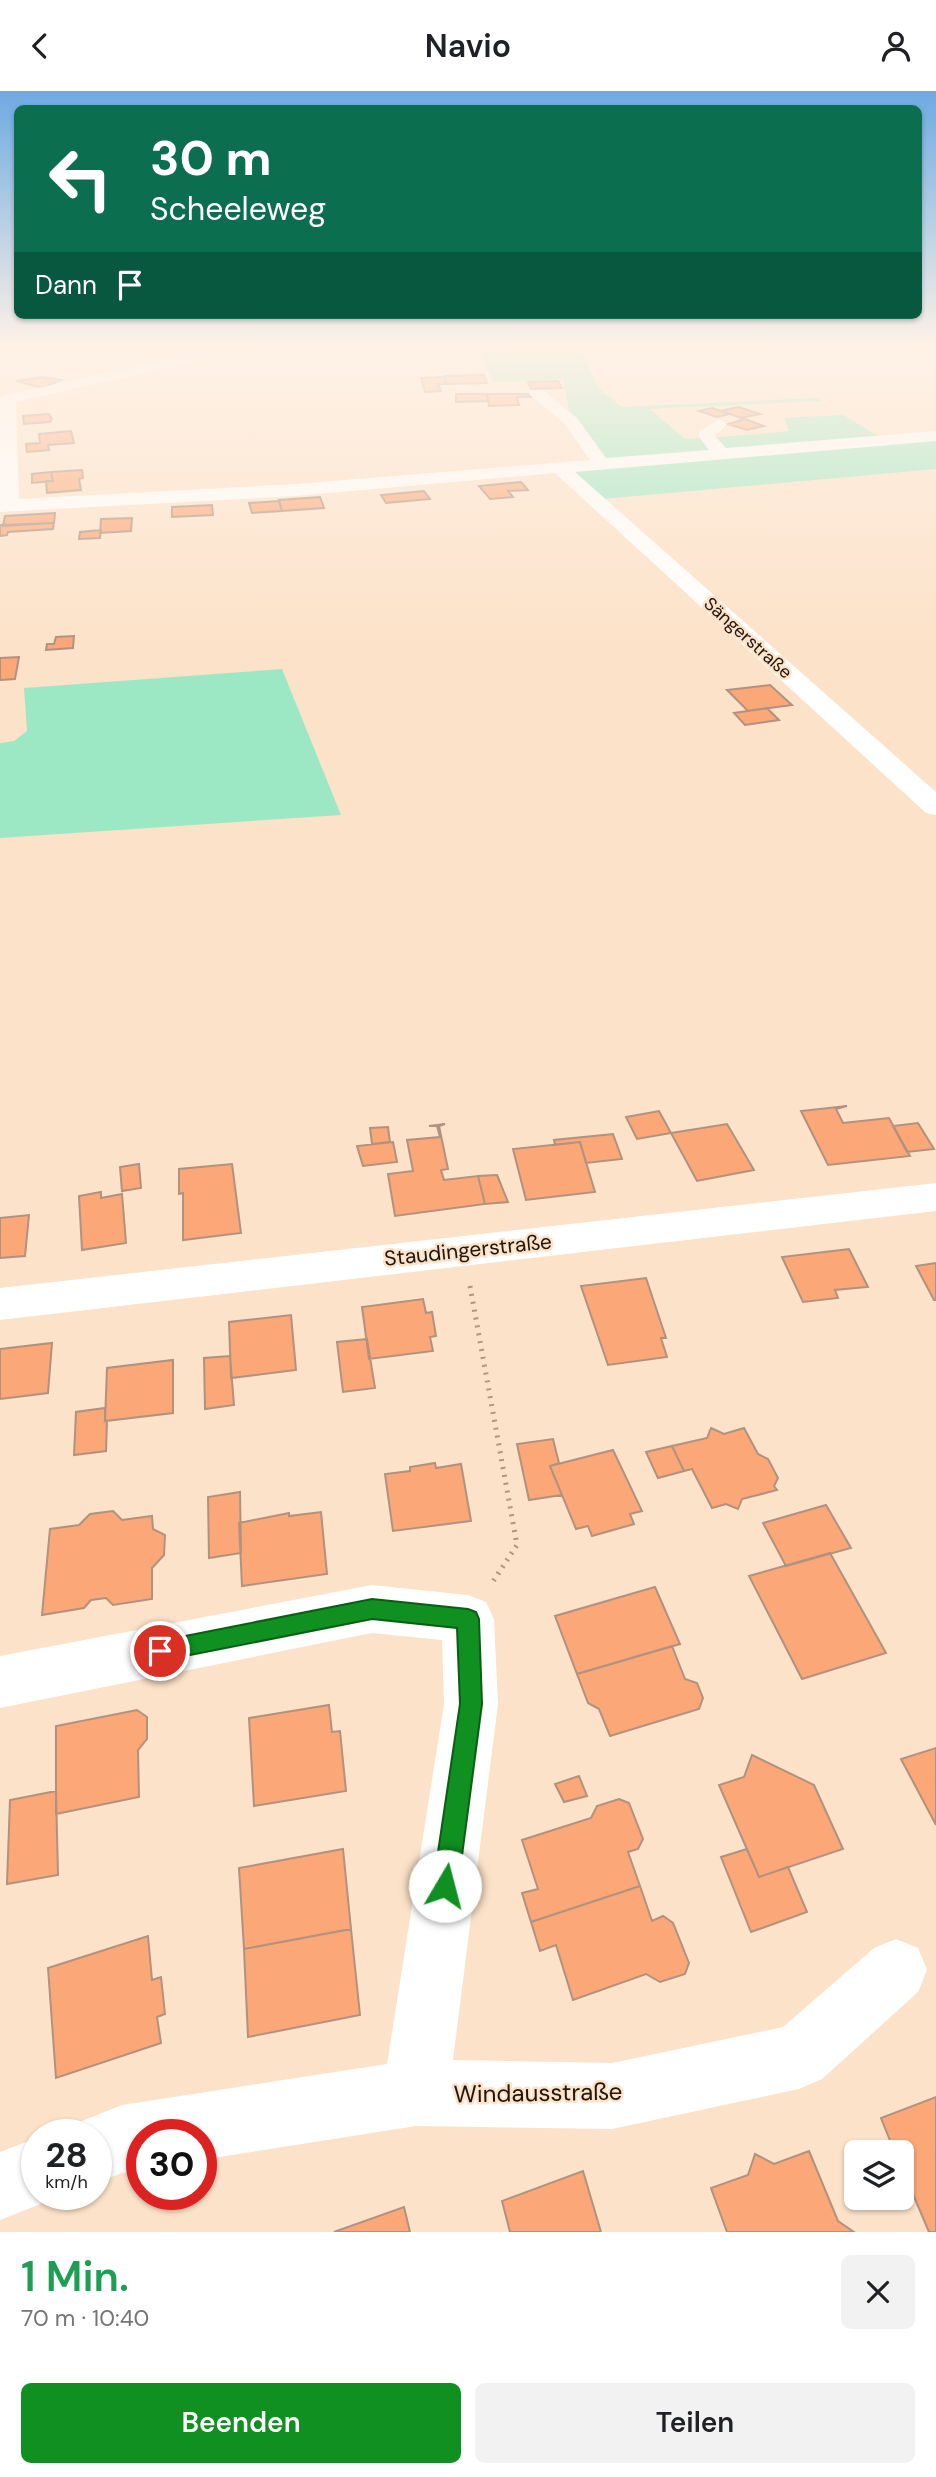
<!DOCTYPE html>
<html lang="de">
<meta charset="utf-8">
<style>
:root{--surface:#fff;--page:#f2f2f2;--text:#202124;--muted:#757577;--accent:#0f9020}
body{margin:0;font-family:"DM Sans",sans-serif;background:var(--page);color:var(--text);height:100vh;display:flex;flex-direction:column;font-size:26px;white-space:nowrap}
*{box-sizing:border-box;margin:0}
p{font-size:23px;color:var(--muted)}
.icon{flex:none;width:38px;height:38px;fill:none;stroke:currentColor;stroke-width:2;stroke-linecap:round;stroke-linejoin:round}
.map{position:relative;height:2141px;overflow:hidden}
.side{display:flex;flex-direction:column;background:var(--surface);flex:1}
.side>*{flex:none}
.guide{position:absolute;left:14px;top:14px;width:908px;height:214px;border-radius:10px;box-shadow:0 2px 5px #0004;background:#0b6e4f;color:#fff;overflow:hidden}
.fabs{position:absolute;left:844px;top:2049px;display:grid;gap:14px}
.fabs a{display:grid;place-items:center;width:70px;height:70px;border-radius:10px;background:var(--surface);box-shadow:0 2px 5px #0004;font-size:35px}
.speed{position:absolute;left:21px;top:2028px;display:flex;gap:14px;font-size:35px;font-weight:700;text-align:center}
.speed>*{display:grid;place-content:center;width:91px;height:91px;border-radius:50%;background:var(--surface);box-shadow:0 2px 5px #0004;line-height:1}
.speed small{font-size:18px;font-weight:400}
.speed .limit{border:10px solid #d22;background:#fff;color:#111}
.pin{position:absolute;display:grid;place-items:center;width:60px;height:60px;color:#fff;margin:-30px;border:4px solid #fff;border-radius:50%;box-shadow:0 2px 7px #0007}
.me{position:absolute;width:77px;margin:-38px;rotate:8deg;stroke-linejoin:round;filter:drop-shadow(0 0 5px #0008)}
.turn{display:flex;align-items:center;gap:24px;height:147px;padding:0 21px;font-size:32px}
.turn .icon{width:91px;height:91px;stroke-width:2.5}
.turn b{display:block;font-size:49px;line-height:60px}
.then{display:flex;align-items:center;height:66px;padding:0 21px;background:#0003;gap:14px;font-size:26px}
.round{display:grid;place-items:center;flex:none;width:74px;height:74px;border-radius:10px;background:var(--page)}
.overview{display:flex;align-items:center;justify-content:space-between;height:119px;padding:0 21px}
h1{font-size:42px;font-weight:600;line-height:52px;color:#1e9e55}
.action{display:flex;gap:14px;margin-top:auto;padding:14px 21px}
.action a{flex:1;height:80px;border-radius:10px;background:var(--accent);color:#fff;font-size:28px;font-weight:600;line-height:80px;text-align:center}
.action a+a{background:var(--page);color:var(--text)}
header{display:flex;justify-content:space-between;align-items:center;height:91px;padding:0 21px;background:var(--surface);font-size:32px;font-weight:600}
.map>svg:first-child{display:block}
.green{fill:#9ce8c4}
.building{fill:#fba778;stroke:#b19281;stroke-width:2}
.lines{fill:none;stroke-linecap:round;stroke-linejoin:round}
.path{stroke:#ac9885;stroke-width:5;stroke-dasharray:2 6;stroke-linecap:butt}
.minor{fill:#fff;fill-rule:evenodd}
.route{fill:#0f9020;stroke:#0a5e15;stroke-width:2}
.labels{text-anchor:middle;stroke-width:5;stroke-linejoin:round;paint-order:stroke}
.far-street-label{font-size:18px;fill:#1f160d;stroke:#fce2c9}
.street-label{font-size:21px;fill:#1f160d;stroke:#fce2c9}
.near-street-label{font-size:24px;fill:#1f160d;stroke:#fce2c9}
</style>
<header><svg class="icon" aria-label="back" viewBox="0 0 24 24"><path d="M15 5l-7 7 7 7"/></svg>Navio<svg class="icon" aria-label="person" viewBox="0 0 24 24"><circle cx="12" cy="8" r="4"/><path d="M4 21q1-7 8-7t8 7"/></svg></header>
<div class="map">
<svg width="936" height="2141" viewBox="0 0 936 2141">
<rect width="100%" height="100%" fill="#fce2c9"/>
<path class="green" d="M 581,261 L 599,297 L 622,316 L 817,307 L 821,310 L 650,318 L 685,348 L 701,347 L 713,360 L 608,370 L 570,325 L 563,288 L 494,291 L 480,262 Z
M 843,324 L 883,348 L 730,361 L 711,347 L 789,340 L 784,327 Z
M 936,347 L 936,378 L 602,408 L 573,380 Z
M 282,578 L 341,724 L 0,747 L 0,652 L 14,650 L 27,640 L 24,597 Z"/>
<path class="building" d="M 484,284 L 487,292 L 447,293 L 444,285 Z
M 42,286 L 61,289 L 43,297 L 16,290 Z
M 444,286 L 446,293 L 438,293 L 441,300 L 425,301 L 421,287 Z
M 558,290 L 562,297 L 531,298 L 528,291 Z
M 456,303 L 487,303 L 488,310 L 456,311 Z
M 487,303 L 530,303 L 531,306 L 517,306 L 519,314 L 489,315 Z
M 738,316 L 760,323 L 741,327 L 721,320 Z
M 712,317 L 721,320 L 729,323 L 717,326 L 699,320 Z
M 49,323 L 52,328 L 50,331 L 24,333 L 23,325 Z
M 745,328 L 764,335 L 747,339 L 728,333 Z
M 71,340 L 74,352 L 48,354 L 49,359 L 27,361 L 26,353 L 40,352 L 39,343 Z
M 82,379 L 83,387 L 79,388 L 81,399 L 47,402 L 46,390 L 53,390 L 51,381 Z
M 51,381 L 53,390 L 32,392 L 32,383 Z
M 521,391 L 528,399 L 508,400 L 513,406 L 490,408 L 479,395 Z
M 424,400 L 430,408 L 386,412 L 381,404 Z
M 320,406 L 324,417 L 282,420 L 279,409 Z
M 279,410 L 282,420 L 252,422 L 249,412 Z
M 212,414 L 213,424 L 172,426 L 172,416 Z
M 55,422 L 54,432 L 3,435 L 5,425 Z
M 132,427 L 131,440 L 100,442 L 101,428 Z
M 54,432 L 53,438 L 8,441 L 7,444 L 0,445 L 0,434 Z
M 101,439 L 100,447 L 79,448 L 80,441 Z
M 74,545 L 73,557 L 46,559 L 47,553 L 54,553 L 56,546 Z
M 19,566 L 15,588 L 0,589 L 0,567 Z
M 770,594 L 792,614 L 748,620 L 727,599 Z
M 767,617 L 779,629 L 745,634 L 734,622 Z
M 847,1015 L 836,1018 L 843,1032 L 889,1027 L 910,1065 L 828,1074 L 801,1020 Z
M 659,1020 L 671,1042 L 637,1048 L 626,1026 Z
M 918,1032 L 934,1058 L 907,1061 L 893,1035 Z
M 445,1033 L 439,1035 L 448,1078 L 441,1079 L 444,1089 L 478,1085 L 485,1113 L 395,1125 L 388,1083 L 413,1080 L 407,1049 L 440,1046 L 437,1035 L 429,1035 Z
M 727,1033 L 754,1079 L 697,1090 L 671,1042 Z
M 388,1036 L 390,1051 L 372,1053 L 370,1037 Z
M 613,1043 L 622,1068 L 586,1072 L 580,1051 L 555,1054 L 554,1049 Z
M 393,1051 L 397,1071 L 363,1075 L 357,1055 Z
M 580,1051 L 595,1101 L 526,1109 L 513,1058 Z
M 139,1073 L 141,1097 L 122,1100 L 120,1076 Z
M 232,1073 L 241,1142 L 183,1149 L 183,1102 L 179,1103 L 179,1078 Z
M 497,1084 L 508,1111 L 485,1113 L 478,1085 Z
M 101,1101 L 101,1107 L 122,1103 L 126,1152 L 82,1159 L 79,1105 Z
M 29,1124 L 25,1165 L 0,1167 L 0,1127 Z
M 849,1158 L 868,1196 L 835,1199 L 838,1207 L 803,1211 L 782,1166 Z
M 936,1172 L 936,1209 L 934,1209 L 916,1175 Z
M 646,1187 L 666,1247 L 661,1247 L 667,1266 L 608,1274 L 581,1195 Z
M 423,1208 L 426,1222 L 432,1221 L 436,1245 L 430,1246 L 433,1260 L 369,1268 L 362,1216 Z
M 291,1224 L 296,1279 L 231,1287 L 229,1231 Z
M 367,1248 L 375,1297 L 343,1301 L 337,1251 Z
M 52,1252 L 48,1302 L 0,1308 L 0,1258 Z
M 230,1265 L 234,1314 L 205,1318 L 204,1267 Z
M 173,1269 L 173,1322 L 105,1330 L 107,1277 Z
M 105,1317 L 105,1330 L 107,1330 L 106,1360 L 74,1364 L 76,1321 Z
M 711,1337 L 724,1343 L 744,1337 L 758,1363 L 768,1368 L 778,1387 L 774,1395 L 777,1399 L 742,1408 L 738,1418 L 726,1413 L 712,1417 L 692,1378 L 684,1380 L 672,1355 L 707,1347 Z
M 553,1348 L 559,1372 L 550,1375 L 562,1404 L 529,1409 L 517,1353 Z
M 672,1355 L 684,1380 L 658,1387 L 646,1361 Z
M 613,1359 L 642,1420 L 630,1423 L 634,1433 L 592,1445 L 588,1435 L 576,1438 L 550,1375 Z
M 435,1372 L 436,1377 L 461,1373 L 471,1430 L 393,1440 L 385,1383 L 410,1380 L 410,1376 Z
M 240,1401 L 241,1462 L 209,1467 L 208,1406 Z
M 826,1414 L 851,1457 L 786,1475 L 763,1432 Z
M 113,1420 L 122,1429 L 152,1425 L 153,1438 L 165,1444 L 164,1464 L 152,1477 L 152,1508 L 113,1514 L 106,1507 L 91,1509 L 84,1517 L 42,1524 L 50,1438 L 79,1434 L 90,1423 Z
M 321,1421 L 327,1483 L 242,1495 L 239,1432 L 289,1422 L 289,1425 Z
M 830,1462 L 886,1562 L 802,1588 L 749,1485 Z
M 655,1496 L 680,1553 L 577,1583 L 555,1525 Z
M 672,1555 L 685,1588 L 697,1592 L 703,1607 L 699,1618 L 610,1645 L 599,1618 L 588,1612 L 577,1583 Z
M 329,1614 L 332,1641 L 340,1640 L 346,1700 L 254,1715 L 249,1627 Z
M 137,1619 L 147,1626 L 147,1648 L 138,1659 L 139,1706 L 56,1723 L 56,1635 Z
M 936,1657 L 936,1734 L 901,1668 Z
M 752,1664 L 814,1694 L 843,1758 L 759,1786 L 719,1694 L 744,1686 Z
M 579,1685 L 587,1705 L 564,1711 L 555,1693 Z
M 56,1700 L 58,1784 L 7,1793 L 10,1709 Z
M 619,1708 L 629,1712 L 643,1748 L 638,1758 L 628,1761 L 640,1795 L 531,1831 L 522,1802 L 538,1798 L 522,1749 L 591,1727 L 597,1715 Z
M 343,1758 L 351,1838 L 244,1858 L 239,1777 Z
M 747,1758 L 759,1786 L 788,1776 L 807,1821 L 751,1841 L 721,1766 Z
M 640,1795 L 652,1830 L 663,1825 L 673,1832 L 689,1872 L 685,1883 L 660,1891 L 646,1883 L 573,1909 L 556,1854 L 540,1860 L 531,1831 Z
M 351,1838 L 360,1924 L 248,1946 L 244,1858 Z
M 148,1845 L 152,1889 L 161,1886 L 165,1923 L 157,1926 L 161,1952 L 56,1987 L 48,1877 Z
M 936,2006 L 936,2141 L 929,2141 L 901,2075 L 901,2062 L 895,2062 L 881,2027 Z
M 809,2060 L 838,2130 L 854,2141 L 727,2141 L 711,2097 L 748,2084 L 755,2063 L 774,2073 Z
M 583,2080 L 601,2141 L 510,2141 L 502,2110 Z
M 404,2116 L 410,2141 L 334,2141 Z"/>
<g class="lines">
<path class="path" d="M 470,1195 L 517,1454 L 492,1492"/>
<path class="minor" d="M 421,253 L 473,253 L 466,257 L 386,264 L 214,266 L 16,311 L 19,408 L 296,393 L 590,369 L 565,333 L 531,305 L 529,302 L 531,299 L 543,299 L 577,327 L 606,367 L 709,359 L 699,346 L 699,341 L 719,328 L 727,333 L 715,345 L 726,357 L 936,340 L 936,350 L 575,381 L 936,701 L 936,724 L 926,722 L 555,382 L 296,405 L 0,421 L 0,308 L 2,305 L 214,258 L 386,256 Z
M 936,1092 L 936,1120 L 0,1229 L 0,1197 Z
M 372,1494 L 468,1504 L 486,1511 L 494,1528 L 498,1613 L 453,1969 L 612,1972 L 783,1936 L 874,1857 L 896,1848 L 918,1857 L 927,1879 L 918,1901 L 822,1988 L 799,1998 L 612,2038 L 416,2035 L 201,2069 L 201,2044 L 142,2044 L 142,2079 L 122,2082 L 96,2092 L 96,2044 L 68,2044 L 72,2034 L 122,2014 L 387,1973 L 444,1613 L 442,1549 L 372,1542 L 0,1617 L 0,1565 Z
M 37,2047 L 37,2104 L 61,2105 L 0,2129 L 0,2061 Z"/>
</g>
<linearGradient id="sky" x2="0" y2="1"><stop stop-color="#6daae2"/><stop offset="0.46" stop-color="#fef2e7"/><stop offset="1" stop-color="#fef2e7" stop-opacity="0"/></linearGradient>
<rect width="936" height="552" fill="url(#sky)"/>
<path class="route" d="M 372,1508 L 468,1518 L 476,1521 L 479,1528 L 482,1613 L 458,1795 L 454,1803 L 445,1807 L 436,1803 L 433,1795 L 460,1613 L 457,1537 L 372,1528 L 160,1570 L 152,1567 L 149,1560 L 152,1553 L 160,1550 Z"/>
<g class="labels">
<g class="far-street-label">
<text transform="translate(748 547) rotate(42)" y="6">Sängerstraße</text>
</g>
<g class="street-label">
<text transform="translate(468 1159) rotate(-6)" y="7">Staudingerstraße</text>
</g>
<g class="near-street-label">
<text transform="translate(538 2002) rotate(-1)" y="8">Windausstraße</text>
</g>
</g>
</svg>
<div class="fabs">
<a><svg class="icon" aria-label="layers" viewBox="0 0 24 24"><path d="M12 4l9 5-9 5-9-5zM3 14l9 5 9-5"/></svg></a>
</div>
<div class="speed"><div>28<small>km/h</small></div><div class="limit">30</div></div>
<div class="pin" style="left:160px;top:1560px;background:#d93025"><svg class="icon" aria-label="arrive" viewBox="0 0 24 24"><path d="M6 21V4h12l-3 4 3 4H6"/></svg></div>
<svg class="me" style="left:445px;top:1795px" viewBox="-20 -20 40 40"><circle r="19" fill="#fff"/><path d="M0-13L10 11 0 6-10 11z" fill="#0f9020"/></svg>
<div class="guide">
<div class="turn"><svg class="icon" aria-label="left" viewBox="0 0 24 24"><path d="M17 20v-9H6M10 6l-5 5 5 5"/></svg><div><b>30 m</b>Scheeleweg</div></div>
<div class="then">Dann<svg class="icon" aria-label="arrive" viewBox="0 0 24 24"><path d="M6 21V4h12l-3 4 3 4H6"/></svg></div>
</div>
</div>
<section class="side">
<div class="overview"><div><h1>1 Min.</h1><p>70 m · 10:40</p></div><a class="round"><svg class="icon" aria-label="close" viewBox="0 0 24 24"><path d="M6 6l12 12M18 6L6 18"/></svg></a></div>
<div class="action"><a>Beenden</a><a>Teilen</a></div>
</section>
